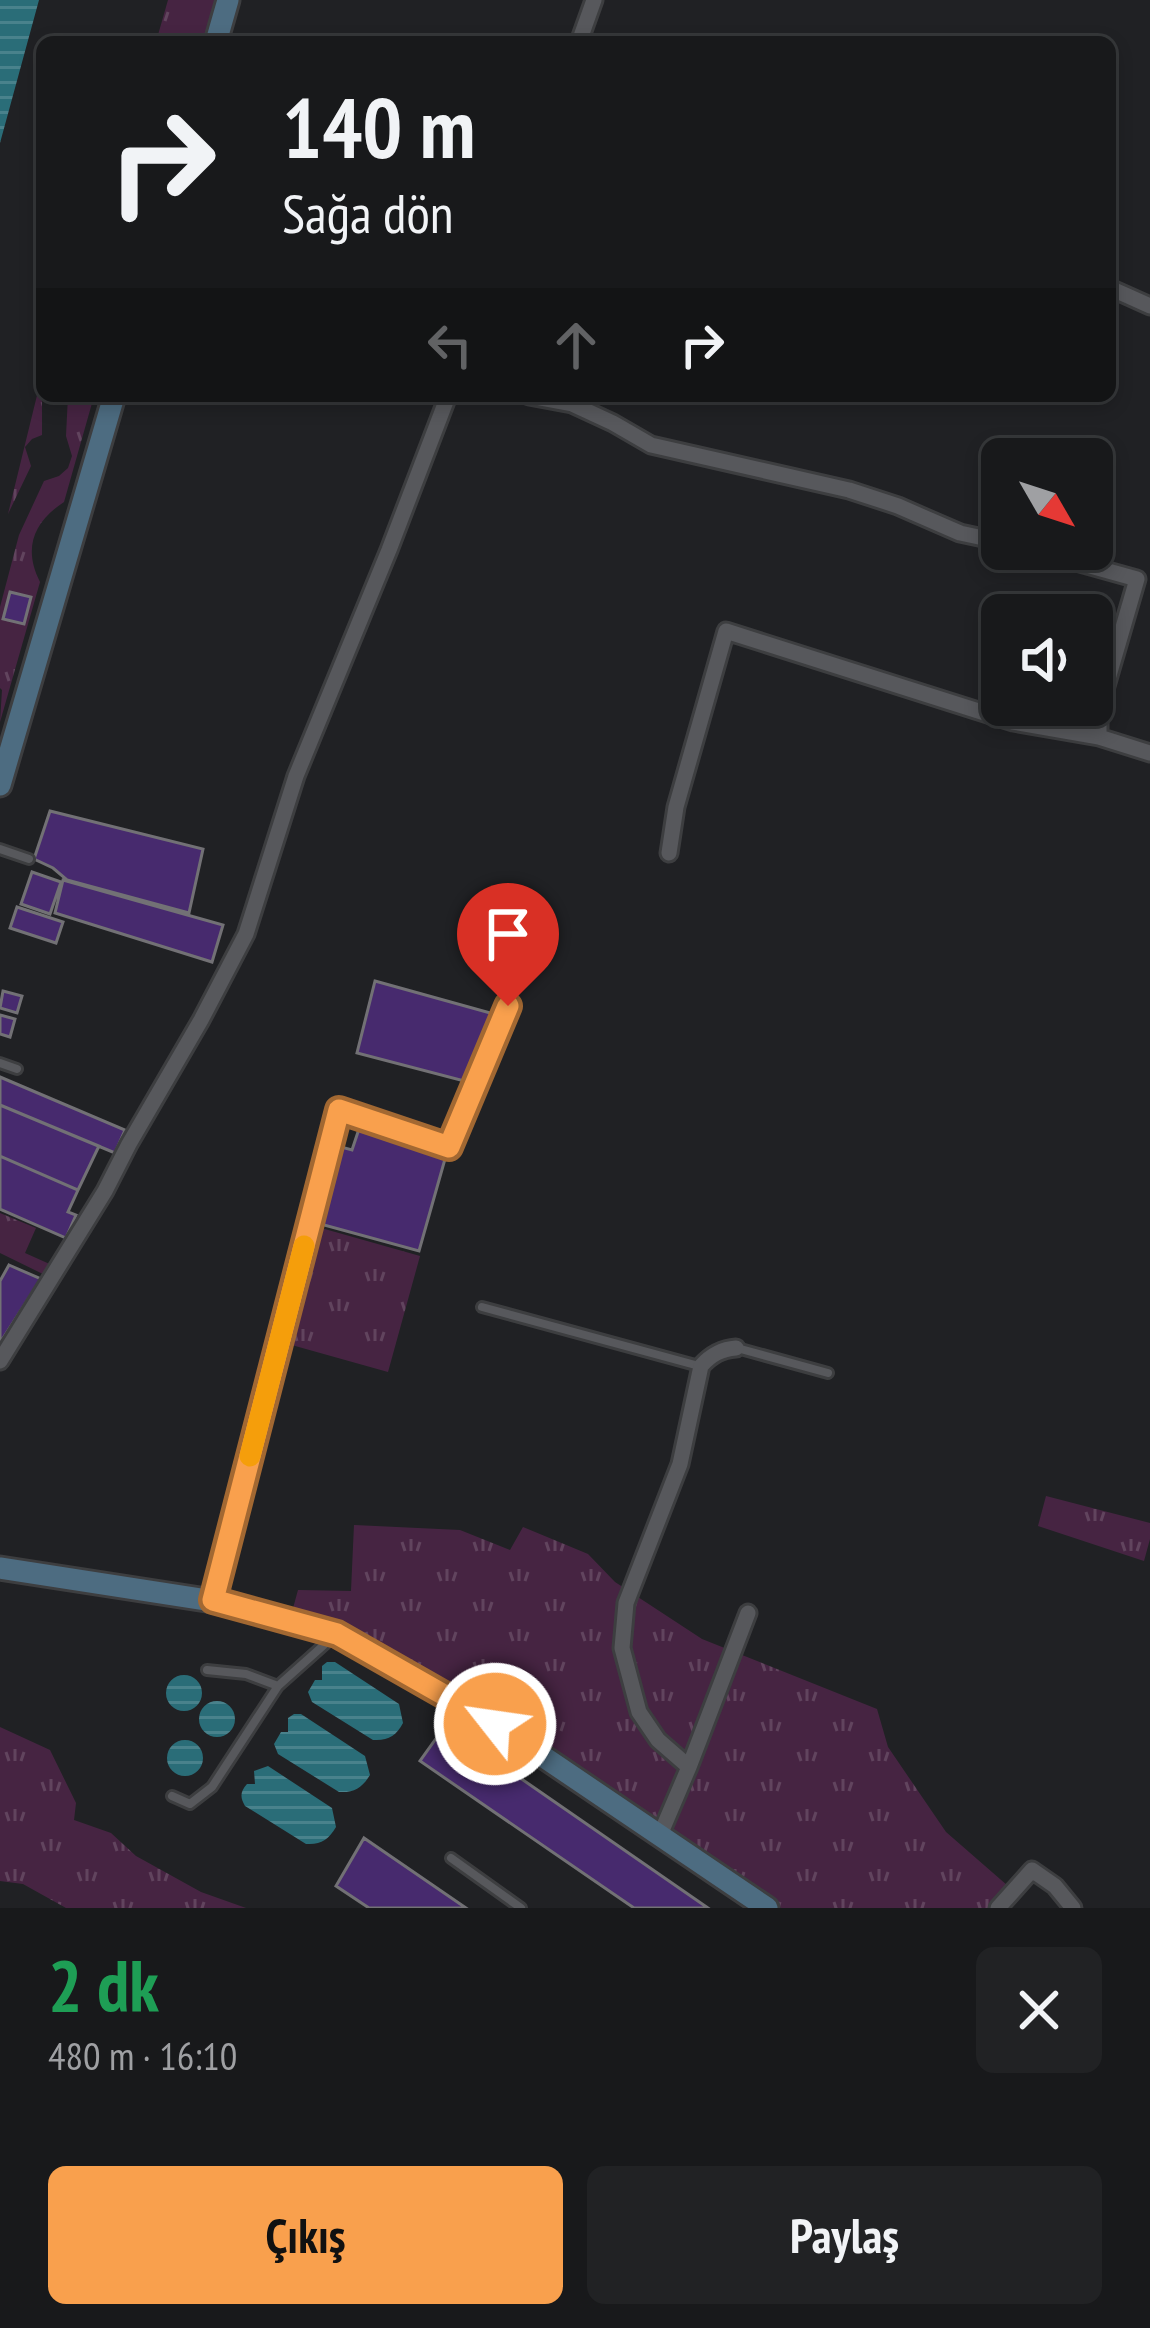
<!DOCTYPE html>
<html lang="tr">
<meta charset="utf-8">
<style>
:root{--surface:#18191b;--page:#212224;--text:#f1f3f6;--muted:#9fa0a3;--line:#36383a;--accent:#f9a04d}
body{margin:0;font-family:"PT Sans Narrow",sans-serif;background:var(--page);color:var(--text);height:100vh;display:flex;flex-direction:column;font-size:45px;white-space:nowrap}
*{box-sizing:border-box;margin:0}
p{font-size:39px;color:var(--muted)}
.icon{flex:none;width:66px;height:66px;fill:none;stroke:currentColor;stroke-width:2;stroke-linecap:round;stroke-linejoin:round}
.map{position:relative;height:1908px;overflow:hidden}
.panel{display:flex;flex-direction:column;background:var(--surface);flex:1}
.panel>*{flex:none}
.guide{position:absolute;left:36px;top:36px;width:1080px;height:366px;border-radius:18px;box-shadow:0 6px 18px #0003,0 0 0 3px var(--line);background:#18191b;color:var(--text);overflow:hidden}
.needle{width:78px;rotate:129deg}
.buttons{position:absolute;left:981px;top:438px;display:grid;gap:24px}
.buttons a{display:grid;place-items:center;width:132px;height:132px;border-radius:18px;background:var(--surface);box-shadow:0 6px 18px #0003,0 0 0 3px var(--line);font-size:60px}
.pin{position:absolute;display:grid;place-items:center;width:102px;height:102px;color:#fff;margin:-123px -51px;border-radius:50% 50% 50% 0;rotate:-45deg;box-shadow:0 0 12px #0007}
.pin .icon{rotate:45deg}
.me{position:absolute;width:132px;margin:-66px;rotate:300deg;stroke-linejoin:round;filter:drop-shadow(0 0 9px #0008)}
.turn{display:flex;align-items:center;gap:42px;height:252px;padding:0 48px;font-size:54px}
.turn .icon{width:156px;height:156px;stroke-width:2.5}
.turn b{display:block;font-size:84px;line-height:102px}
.lanes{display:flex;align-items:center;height:114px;padding:0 48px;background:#0003;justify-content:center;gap:60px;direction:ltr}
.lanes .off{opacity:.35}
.round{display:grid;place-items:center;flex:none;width:126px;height:126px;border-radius:18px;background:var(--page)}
.headline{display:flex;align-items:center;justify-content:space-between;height:204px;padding:0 48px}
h1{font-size:72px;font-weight:800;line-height:90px;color:#1e9e55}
.cta{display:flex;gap:24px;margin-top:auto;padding:24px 48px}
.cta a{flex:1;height:138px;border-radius:18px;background:var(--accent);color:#111;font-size:48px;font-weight:800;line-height:138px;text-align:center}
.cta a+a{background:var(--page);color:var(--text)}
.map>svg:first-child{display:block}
.grass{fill:url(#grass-tufts)}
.water{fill:url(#water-rules)}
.building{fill:#472a6e;stroke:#727175;stroke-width:3}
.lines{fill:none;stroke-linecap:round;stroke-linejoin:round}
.lane-casing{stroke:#3d3e40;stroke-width:14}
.street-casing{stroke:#3d3e40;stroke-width:21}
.secondary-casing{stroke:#3d3e40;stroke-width:27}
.lane{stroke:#57585c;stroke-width:8}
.street{stroke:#57585c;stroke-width:15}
.secondary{stroke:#4d6c81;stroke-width:21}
.route-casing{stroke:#a26832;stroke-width:30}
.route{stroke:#f9a04d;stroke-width:21}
.slow{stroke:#f59e0b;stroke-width:21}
</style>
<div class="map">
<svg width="1150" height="1908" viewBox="0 0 1150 1908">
<defs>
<pattern id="grass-tufts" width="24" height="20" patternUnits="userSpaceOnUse" patternTransform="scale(3)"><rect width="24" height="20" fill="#462442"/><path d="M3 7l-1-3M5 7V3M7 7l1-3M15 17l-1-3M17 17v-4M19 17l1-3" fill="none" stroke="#61445e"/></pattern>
<pattern id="water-rules" width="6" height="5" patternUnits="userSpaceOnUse" patternTransform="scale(3)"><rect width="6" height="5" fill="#2a6d78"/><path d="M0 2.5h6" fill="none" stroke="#49828c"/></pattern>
</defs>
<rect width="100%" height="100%" fill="#202124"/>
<path class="grass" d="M 168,0 L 215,0 L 203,42 L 156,42 Z
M 42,375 L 42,435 L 32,439 L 25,447 L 31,466 L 8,514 Z
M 68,396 L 94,396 L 64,502 C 33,522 23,549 40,582 L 0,722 L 2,690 L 0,688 L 0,607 L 19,535 L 44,481 L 59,476 L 68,468 L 72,456 L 66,436 Z
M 0,1213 L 36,1228 L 25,1253 L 54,1266 L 47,1276 L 0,1253 Z
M 314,1226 L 420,1256 L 388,1372 L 281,1342 Z
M 1046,1496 L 1150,1523 L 1150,1539 L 1144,1561 L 1038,1526 Z
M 354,1525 L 460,1530 L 510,1550 L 523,1527 L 588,1554 L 615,1582 L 702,1639 L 877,1709 L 888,1747 L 946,1832 L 1008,1886 L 993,1908 L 781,1908 L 480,1698 L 354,1631 L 292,1612 L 298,1590 L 351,1591 Z
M 0,1727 L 50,1750 L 76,1803 L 74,1820 L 111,1833 L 136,1856 L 201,1892 L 246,1908 L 66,1908 L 23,1884 L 0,1881 Z"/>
<path class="water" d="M 0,0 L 39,0 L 0,143 Z
M 327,1662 L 335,1662 L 399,1704 L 403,1723 C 396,1736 388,1741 373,1740 L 312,1702 L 308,1692 L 315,1680 L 322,1680 L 322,1666 Z
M166 1693a18 18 0 1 1 36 0a18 18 0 1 1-36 0Z
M199 1719a18 18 0 1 1 36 0a18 18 0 1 1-36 0Z
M 294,1714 L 301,1714 L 365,1756 L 370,1775 C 362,1788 354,1793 339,1792 L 278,1754 L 274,1744 L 281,1732 L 288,1732 L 288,1718 Z
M167 1758a18 18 0 1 1 36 0a18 18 0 1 1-36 0Z
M 268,1766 L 332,1808 L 336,1827 C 328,1840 321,1845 306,1844 L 245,1806 C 240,1797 240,1792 247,1784 L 255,1784 L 254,1771 Z"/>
<path class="building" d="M 10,592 L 31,597 L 24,624 L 3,619 Z
M 50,811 L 203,849 L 189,913 L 67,880 L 53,868 L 34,859 Z
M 32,872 L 61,882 L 50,914 L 21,904 Z
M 63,880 L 223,925 L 212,962 L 55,913 Z
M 17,907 L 63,922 L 56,943 L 10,928 Z
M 375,981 L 494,1014 L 468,1082 L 357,1053 Z
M 3,991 L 22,996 L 17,1013 L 0,1008 Z
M 0,1015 L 15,1019 L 10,1037 L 0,1034 Z
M 0,1077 L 125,1130 L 115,1153 L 0,1105 Z
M 0,1105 L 99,1146 L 78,1190 L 0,1156 Z
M 361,1123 L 447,1152 L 419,1251 L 313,1222 L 334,1145 L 352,1150 Z
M 0,1156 L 78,1190 L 68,1212 L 76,1215 L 66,1238 L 0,1209 Z
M 9,1265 L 41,1279 L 0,1343 L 0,1281 Z
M 445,1726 L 708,1908 L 634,1908 L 420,1761 Z
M 364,1838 L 466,1908 L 369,1908 L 336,1886 Z"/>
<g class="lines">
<defs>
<path id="lane" d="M 0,849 L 29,859
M 0,1063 L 17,1069
M 482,1307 L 699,1366
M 737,1348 L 828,1373
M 207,1670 L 246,1674 L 278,1686
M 172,1796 L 190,1804 L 212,1787 L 278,1686 L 325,1644 L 330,1633
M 451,1858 L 521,1908"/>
<path id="street" d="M 579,42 L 594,0
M 1110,288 L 1150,306
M 529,396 L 572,404 L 613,423 L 651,445 L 849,490 L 898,506 L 960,533 L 1002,542
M 1029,549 L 1137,579 L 1099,710 L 1099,737
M 669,853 L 676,807 L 726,631 L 1013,722 L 1099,737 L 1150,753
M 0,1361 L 105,1191 L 129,1144 L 201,1020 L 246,934 L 296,776 L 389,550 L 448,396
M 213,1601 L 339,1110 L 449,1147 L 508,1006
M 689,1767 L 748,1613
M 660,1835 L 689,1767 L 658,1740 L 639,1712 L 622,1648 L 626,1603 L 680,1464 L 701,1366 C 711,1355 721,1349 736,1348
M 998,1908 L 1032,1870 L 1055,1886 L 1073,1908"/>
<path id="secondary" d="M 216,42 L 228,0
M 0,785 L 114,396
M 0,1568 L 213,1601 L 337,1634 L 495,1724 L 767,1908"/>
</defs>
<use href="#lane" class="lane-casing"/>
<use href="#street" class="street-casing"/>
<use href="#secondary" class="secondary-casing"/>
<use href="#lane" class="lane"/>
<use href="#street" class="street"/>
<use href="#secondary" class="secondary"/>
</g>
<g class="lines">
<defs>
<path id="route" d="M 495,1724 L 337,1634 L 213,1600 L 339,1110 L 449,1147 L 508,1006"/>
</defs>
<use href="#route" class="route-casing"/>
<use href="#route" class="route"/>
<path class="slow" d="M 250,1456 L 304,1246"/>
</g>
</svg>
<div class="buttons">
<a><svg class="needle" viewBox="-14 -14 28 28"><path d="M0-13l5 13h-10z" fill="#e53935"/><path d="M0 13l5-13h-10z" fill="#9fa0a3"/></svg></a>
<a><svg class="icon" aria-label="sound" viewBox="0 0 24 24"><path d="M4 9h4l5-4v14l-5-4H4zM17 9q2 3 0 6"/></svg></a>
</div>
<div class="pin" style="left:508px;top:1006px;background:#d93025"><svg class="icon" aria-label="arrive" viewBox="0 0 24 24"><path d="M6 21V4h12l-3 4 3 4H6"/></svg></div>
<svg class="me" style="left:495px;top:1724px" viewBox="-20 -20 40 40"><circle r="17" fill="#f9a04d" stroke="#fff" stroke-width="3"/><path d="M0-11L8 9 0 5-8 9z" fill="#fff"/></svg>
<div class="guide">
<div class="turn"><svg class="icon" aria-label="right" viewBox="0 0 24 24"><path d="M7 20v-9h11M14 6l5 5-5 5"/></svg><div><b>140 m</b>Sağa dön</div></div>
<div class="lanes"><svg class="icon off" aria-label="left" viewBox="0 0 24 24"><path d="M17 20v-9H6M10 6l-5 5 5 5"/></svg><svg class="icon off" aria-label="ahead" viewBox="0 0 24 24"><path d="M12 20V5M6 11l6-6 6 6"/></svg><svg class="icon" aria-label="right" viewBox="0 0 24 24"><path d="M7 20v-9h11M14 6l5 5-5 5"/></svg></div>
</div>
</div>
<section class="panel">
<div class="headline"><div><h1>2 dk</h1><p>480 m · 16:10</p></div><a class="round"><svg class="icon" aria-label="close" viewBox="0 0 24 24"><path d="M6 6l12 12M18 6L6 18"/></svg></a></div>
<div class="cta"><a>Çıkış</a><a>Paylaş</a></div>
</section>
